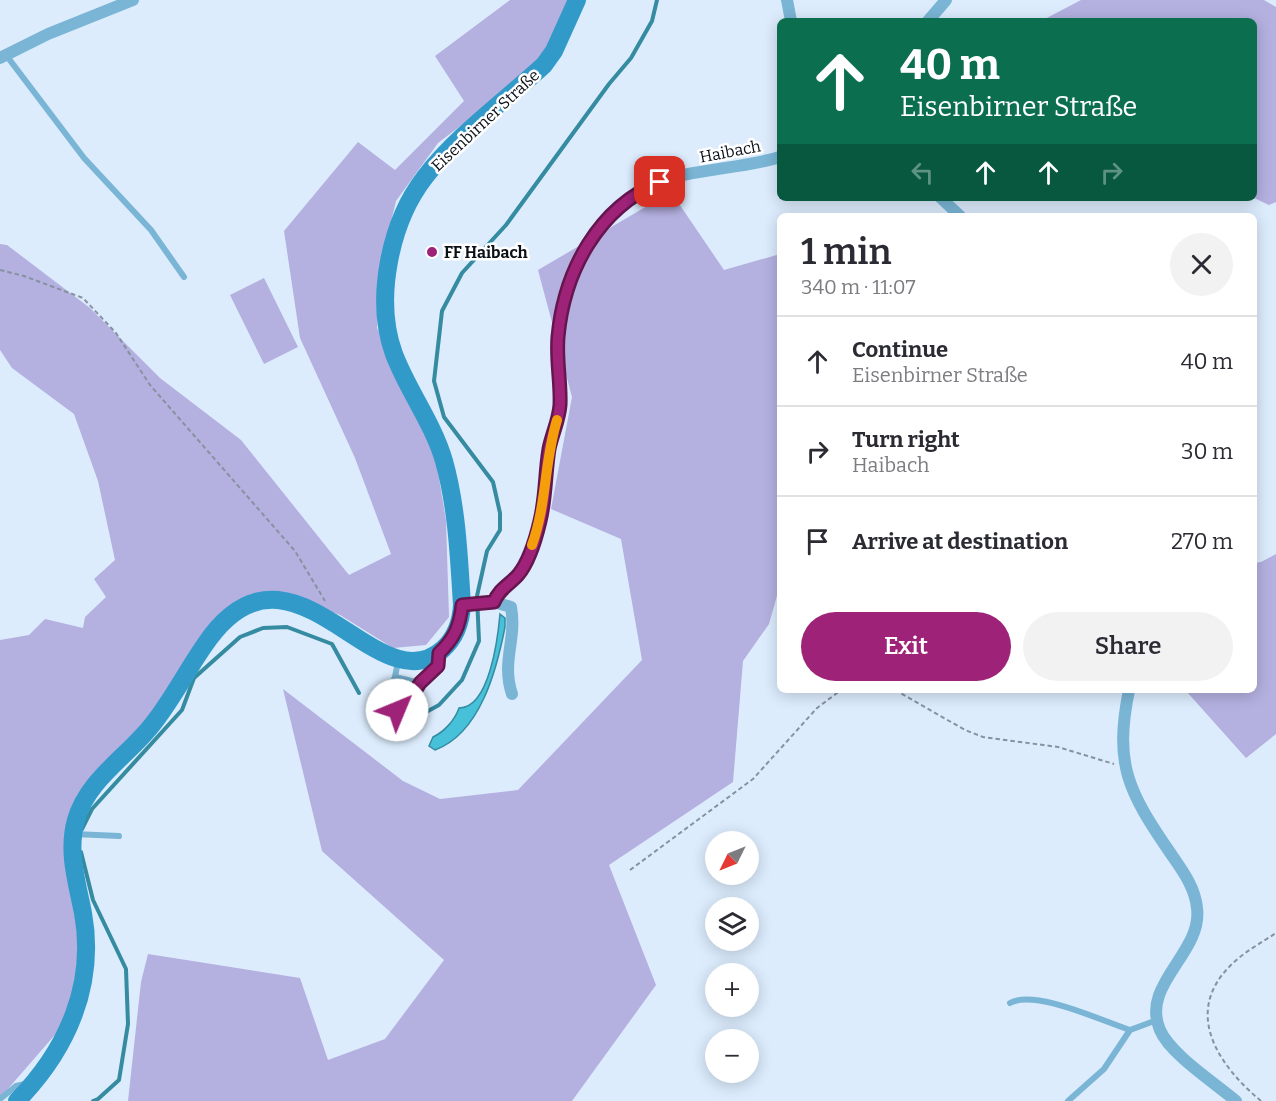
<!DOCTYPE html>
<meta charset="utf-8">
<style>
:root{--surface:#fff;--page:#f2f2f3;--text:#2b2b33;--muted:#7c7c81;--line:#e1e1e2;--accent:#9d2278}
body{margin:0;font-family:Bitter,serif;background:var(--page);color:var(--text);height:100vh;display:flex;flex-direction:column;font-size:22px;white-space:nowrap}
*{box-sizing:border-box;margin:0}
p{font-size:20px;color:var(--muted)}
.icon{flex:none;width:33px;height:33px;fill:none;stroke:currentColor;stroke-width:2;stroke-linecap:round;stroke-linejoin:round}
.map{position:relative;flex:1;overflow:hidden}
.drawer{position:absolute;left:777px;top:213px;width:480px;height:480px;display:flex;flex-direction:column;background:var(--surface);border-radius:9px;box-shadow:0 3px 15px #0003}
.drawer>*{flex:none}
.guide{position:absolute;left:777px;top:18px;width:480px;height:183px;border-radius:9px;box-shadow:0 3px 15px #0003;background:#0b6e4f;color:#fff;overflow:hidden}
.needle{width:39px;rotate:227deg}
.buttons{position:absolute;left:705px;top:831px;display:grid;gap:12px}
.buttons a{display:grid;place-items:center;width:54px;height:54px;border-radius:50%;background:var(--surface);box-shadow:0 3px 15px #0003;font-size:30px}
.pin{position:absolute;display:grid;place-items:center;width:51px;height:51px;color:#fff;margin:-26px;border-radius:12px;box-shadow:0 3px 9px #0006}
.me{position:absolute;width:66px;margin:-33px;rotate:45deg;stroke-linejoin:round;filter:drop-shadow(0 0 4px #0008)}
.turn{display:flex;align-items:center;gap:21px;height:126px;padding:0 24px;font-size:27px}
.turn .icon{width:78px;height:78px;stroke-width:2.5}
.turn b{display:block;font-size:42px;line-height:51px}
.lanes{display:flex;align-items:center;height:57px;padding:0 24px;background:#0003;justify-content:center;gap:30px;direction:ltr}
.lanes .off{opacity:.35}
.round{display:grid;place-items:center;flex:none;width:63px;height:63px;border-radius:32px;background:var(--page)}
.head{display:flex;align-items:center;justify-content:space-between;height:102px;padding:0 24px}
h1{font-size:36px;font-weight:600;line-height:45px}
.button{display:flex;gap:12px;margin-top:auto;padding:12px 24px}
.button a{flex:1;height:69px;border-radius:36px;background:var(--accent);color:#fff;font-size:24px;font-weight:600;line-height:69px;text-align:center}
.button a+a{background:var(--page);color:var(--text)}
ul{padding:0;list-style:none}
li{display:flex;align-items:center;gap:18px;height:90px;padding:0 24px;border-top:2px solid var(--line)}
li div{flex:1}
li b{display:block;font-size:22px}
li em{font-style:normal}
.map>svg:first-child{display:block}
.green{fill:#b4b0e0}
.water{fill:#47c0da;stroke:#358ba0;stroke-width:1.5}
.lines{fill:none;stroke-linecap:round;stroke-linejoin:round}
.stream{stroke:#358ba0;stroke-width:4}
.path{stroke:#86929f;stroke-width:2;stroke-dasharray:4.5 3;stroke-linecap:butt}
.lane{stroke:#7ab5d5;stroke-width:6}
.street{stroke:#7ab5d5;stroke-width:12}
.secondary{stroke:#329ac9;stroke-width:18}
.route-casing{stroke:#66164e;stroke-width:15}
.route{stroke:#9d2278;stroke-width:10}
.slow{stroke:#f59e0b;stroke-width:10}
.poi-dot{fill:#9d2278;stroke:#fff;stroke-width:2}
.labels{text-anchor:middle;stroke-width:5;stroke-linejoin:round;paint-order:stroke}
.street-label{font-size:16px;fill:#0a1017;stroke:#fff}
.poi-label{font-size:16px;font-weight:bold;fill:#0a1017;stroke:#fff;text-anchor:start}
</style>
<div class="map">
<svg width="1276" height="1101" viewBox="0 0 1276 1101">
<rect width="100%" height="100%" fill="#dcecfd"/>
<path class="green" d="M 510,0 L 571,0 L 549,50 L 518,82 L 438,143 L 396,201 L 385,247 L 377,328 L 435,454 L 446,520 L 449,617 L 426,645 L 393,648 L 340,615 L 290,597 L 250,594 L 216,621 L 172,693 L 74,805 L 74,901 L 80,963 L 73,996 L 60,1029 L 0,1098 L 0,640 L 29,635 L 45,619 L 83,628 L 85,617 L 106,597 L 94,579 L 115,560 L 98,481 L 74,414 L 12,368 L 0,350 L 0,244 L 7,245 L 90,308 L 160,378 L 241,440 L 349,575 L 391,554 L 355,458 L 300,338 L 284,231 L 358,142 L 395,170 L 464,101 L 435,56 Z
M 1081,0 L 1264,0 L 1276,7 L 1276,202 L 1269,205 L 1254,198 L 1254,21 L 1041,21 Z
M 671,192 L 724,270 L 780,254 L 780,585 L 769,624 L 743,661 L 733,782 L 609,865 L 656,985 L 572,1101 L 128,1101 L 141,982 L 148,954 L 300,978 L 328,1060 L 385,1039 L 444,960 L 322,851 L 283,689 L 403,781 L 440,799 L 518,790 L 642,660 L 621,539 L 551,509 L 572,397 L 538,270 Z
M 264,278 L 298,347 L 264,364 L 230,295 Z
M 1276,554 L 1276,734 L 1246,758 L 1187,692 L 1254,690 L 1254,563 L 1261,562 Z"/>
<path class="water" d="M 500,614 L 505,618 L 505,627 C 497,668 481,733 435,750 L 429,746 L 433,737 C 444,732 455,720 459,708 C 490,708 498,636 500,614 Z"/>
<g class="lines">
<path class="stream" d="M 417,717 L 439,705 L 462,680 L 479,641 L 477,596 L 487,551 L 500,530 L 500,513 L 493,482 L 444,417 L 434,381 L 442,311 L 462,273 L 506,225 L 609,84 L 631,58 L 652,21 L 657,0
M 82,829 L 92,809 L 182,710 L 194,678 L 240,637 L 263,628 L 287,627 L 332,644 L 359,693
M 81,852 L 93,900 L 126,969 L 128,1024 L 119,1080 L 98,1099 L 93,1101"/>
<path class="path" d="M 0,270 L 24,276 L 83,298 L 116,333 L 150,385 L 295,551 L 325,601
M 895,690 L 965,730 L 983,737 L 1058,747 L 1114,764
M 630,870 L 753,779 L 817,708 L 841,690
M 1261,1101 C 1219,1066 1182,1013 1231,965 C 1244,952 1261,943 1276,933"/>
<path class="lane" d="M 6,55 L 84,158 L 151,230 L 184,277
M 398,661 L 395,677 L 384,699 L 388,705 L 401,710 L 411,701 L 420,683 L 438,666 L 439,653
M 395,677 L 420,683
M 74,834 L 119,836
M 1010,1003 C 1035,989 1102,1021 1130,1030
M 0,1099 L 16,1086 L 29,1083
M 1068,1101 L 1104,1069 L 1130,1030 L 1157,1020"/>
<path class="street" d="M 787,0 L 791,21
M 928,21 L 946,0
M 0,58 L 48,34 L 133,0
M 941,198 L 960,216
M 494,602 L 511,607 C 517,640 501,661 512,694
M 462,605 L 494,602 C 499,589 509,585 518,575 C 529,562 536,538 540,521 C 546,497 545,473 549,449 C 552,434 559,420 560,405 C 561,382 556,360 558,337 C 564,278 592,215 647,187 C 686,168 738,170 780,157
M 1129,690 C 1114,764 1128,791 1169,851 C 1181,869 1195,886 1197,908 C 1203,953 1140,984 1160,1030 C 1170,1054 1215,1083 1236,1101"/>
<path class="secondary" d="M 17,1101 C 67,1050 96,985 83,913 C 77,882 67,852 76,820 C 88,779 127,757 152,725 C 172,700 186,672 204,646 C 291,515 376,710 443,649 C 456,637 461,623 462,605 C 459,558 457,507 444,461 C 433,423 408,391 394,354 C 374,300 390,222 425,177 C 455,137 507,99 544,65 L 554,51 L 577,0"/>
</g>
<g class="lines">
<defs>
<path id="route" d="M 397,710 L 405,708 L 420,683 L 438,666 L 439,653 C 454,639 460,626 462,605 L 494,602 C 499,589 509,585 518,575 C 529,562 536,538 540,521 C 546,497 545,473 549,449 C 552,434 559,420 560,405 C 561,382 556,360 558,337 C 564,271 598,208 660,182"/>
</defs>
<use href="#route" class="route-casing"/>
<use href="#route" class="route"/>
<path class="slow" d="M 532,545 C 547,503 544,462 557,420"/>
</g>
<circle class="poi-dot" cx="432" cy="252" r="6"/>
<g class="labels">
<g class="street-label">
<text transform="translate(485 120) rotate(-43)" y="6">Eisenbirner Straße</text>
<text transform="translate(730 151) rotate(-11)" y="6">Haibach</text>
</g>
<g class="poi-label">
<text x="444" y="258">FF Haibach</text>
</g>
</g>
</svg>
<div class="buttons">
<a><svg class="needle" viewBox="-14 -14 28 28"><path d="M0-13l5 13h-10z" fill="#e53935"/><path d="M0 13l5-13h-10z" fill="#7c7c81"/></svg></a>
<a><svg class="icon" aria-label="layers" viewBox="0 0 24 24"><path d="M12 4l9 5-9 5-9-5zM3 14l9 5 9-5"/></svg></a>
<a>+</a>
<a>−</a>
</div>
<div class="pin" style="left:660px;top:182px;background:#d93025"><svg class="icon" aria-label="arrive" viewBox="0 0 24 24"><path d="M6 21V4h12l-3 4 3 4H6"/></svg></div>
<svg class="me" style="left:397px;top:710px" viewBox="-20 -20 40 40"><circle r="19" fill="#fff"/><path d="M0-13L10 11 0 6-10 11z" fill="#9d2278"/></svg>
<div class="guide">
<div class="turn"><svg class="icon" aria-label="ahead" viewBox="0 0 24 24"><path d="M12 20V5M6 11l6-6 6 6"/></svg><div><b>40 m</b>Eisenbirner Straße</div></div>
<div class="lanes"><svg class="icon off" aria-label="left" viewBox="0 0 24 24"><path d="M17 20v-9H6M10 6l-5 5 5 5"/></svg><svg class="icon" aria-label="ahead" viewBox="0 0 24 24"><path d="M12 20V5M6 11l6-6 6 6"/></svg><svg class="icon" aria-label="ahead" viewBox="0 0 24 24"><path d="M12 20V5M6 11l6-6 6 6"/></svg><svg class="icon off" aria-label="right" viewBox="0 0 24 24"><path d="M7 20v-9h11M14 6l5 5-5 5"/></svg></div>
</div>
<section class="drawer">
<div class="head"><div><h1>1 min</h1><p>340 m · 11:07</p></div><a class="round"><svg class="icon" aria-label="close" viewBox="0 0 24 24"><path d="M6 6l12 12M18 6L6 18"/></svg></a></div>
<ul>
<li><svg class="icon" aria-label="ahead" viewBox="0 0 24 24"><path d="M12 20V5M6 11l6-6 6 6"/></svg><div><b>Continue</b><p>Eisenbirner Straße</p></div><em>40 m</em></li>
<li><svg class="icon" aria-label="right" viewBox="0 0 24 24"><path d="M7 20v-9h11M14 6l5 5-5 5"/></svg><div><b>Turn right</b><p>Haibach</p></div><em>30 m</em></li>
<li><svg class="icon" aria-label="arrive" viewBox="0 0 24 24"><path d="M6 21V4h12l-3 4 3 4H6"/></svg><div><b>Arrive at destination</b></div><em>270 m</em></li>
</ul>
<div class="button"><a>Exit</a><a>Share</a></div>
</section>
</div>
